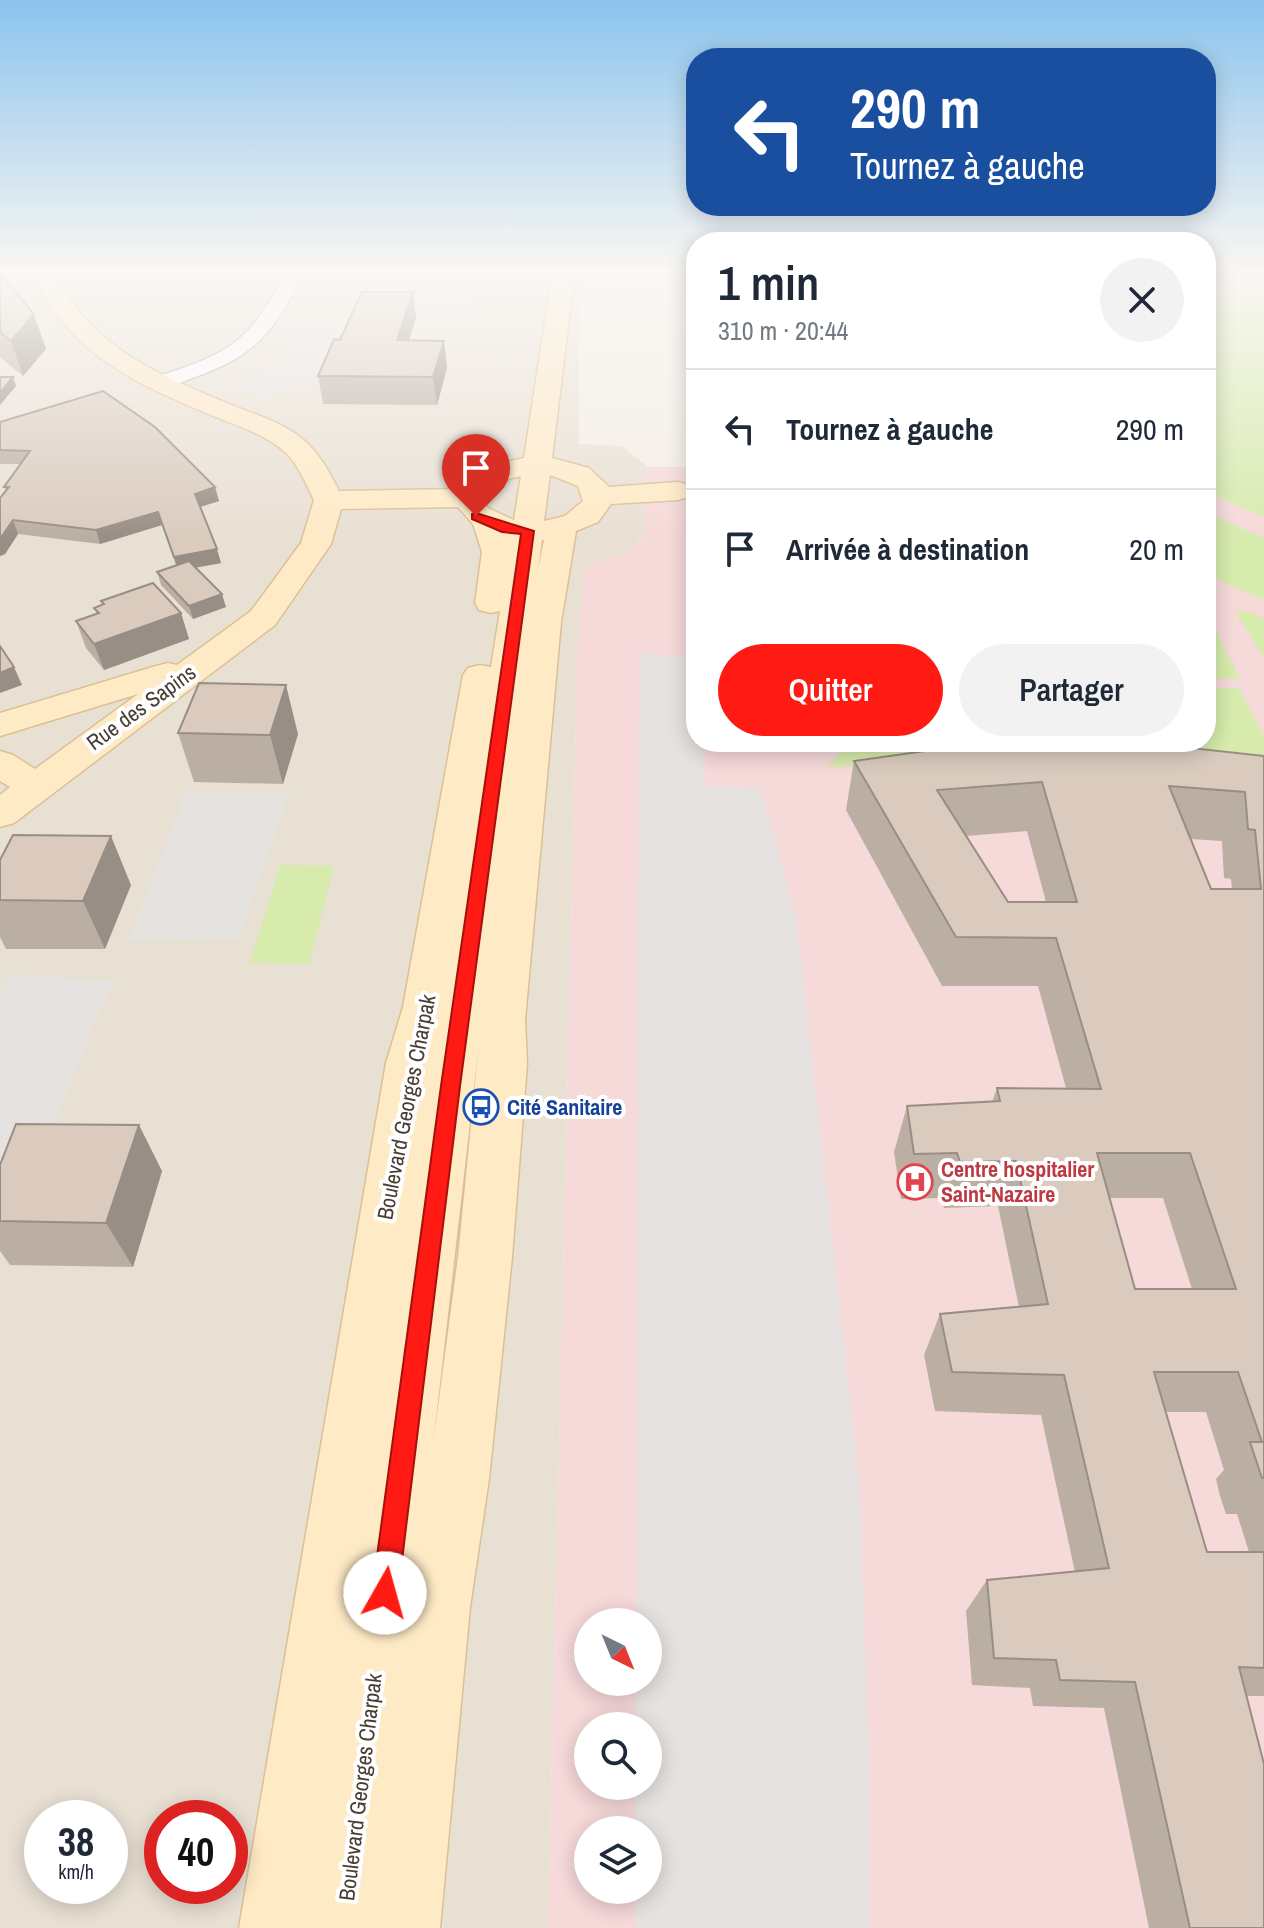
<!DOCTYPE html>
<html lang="fr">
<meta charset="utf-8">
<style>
:root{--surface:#fff;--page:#f2f2f3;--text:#1f2937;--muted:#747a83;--line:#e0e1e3;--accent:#ff1a13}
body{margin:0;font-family:"Archivo Narrow",sans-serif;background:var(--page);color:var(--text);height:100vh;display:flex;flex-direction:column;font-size:30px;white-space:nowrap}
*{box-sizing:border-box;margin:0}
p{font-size:26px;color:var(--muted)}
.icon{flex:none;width:44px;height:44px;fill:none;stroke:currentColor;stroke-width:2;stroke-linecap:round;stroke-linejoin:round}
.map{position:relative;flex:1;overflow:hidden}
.sheet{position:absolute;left:686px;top:232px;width:530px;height:520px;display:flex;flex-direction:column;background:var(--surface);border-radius:32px;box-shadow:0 4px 20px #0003}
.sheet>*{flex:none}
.guide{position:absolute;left:686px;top:48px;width:530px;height:168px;border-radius:32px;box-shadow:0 4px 20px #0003;background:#1a4fa0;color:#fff;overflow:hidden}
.needle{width:52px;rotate:137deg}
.fabs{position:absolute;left:574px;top:1608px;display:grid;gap:16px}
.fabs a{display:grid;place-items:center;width:88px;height:88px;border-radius:50%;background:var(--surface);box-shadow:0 4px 20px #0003;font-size:40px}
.speed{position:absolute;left:24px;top:1800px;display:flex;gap:16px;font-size:40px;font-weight:700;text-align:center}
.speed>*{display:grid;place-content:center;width:104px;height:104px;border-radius:50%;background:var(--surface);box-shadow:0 4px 20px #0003;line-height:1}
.speed small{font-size:20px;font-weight:400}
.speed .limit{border:12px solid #d22;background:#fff;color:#111}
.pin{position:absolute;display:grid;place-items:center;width:68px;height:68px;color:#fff;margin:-82px -34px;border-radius:50% 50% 50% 0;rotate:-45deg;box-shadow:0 0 8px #0007}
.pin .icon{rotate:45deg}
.me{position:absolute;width:88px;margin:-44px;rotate:7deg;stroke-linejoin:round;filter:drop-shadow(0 0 6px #0008)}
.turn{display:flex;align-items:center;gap:28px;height:168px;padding:0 32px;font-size:36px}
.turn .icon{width:104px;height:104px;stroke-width:2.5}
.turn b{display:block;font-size:56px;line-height:68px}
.round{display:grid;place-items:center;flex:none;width:84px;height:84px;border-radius:42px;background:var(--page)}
.head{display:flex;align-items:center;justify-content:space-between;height:136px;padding:0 32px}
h1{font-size:48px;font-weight:600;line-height:60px}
.action{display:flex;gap:16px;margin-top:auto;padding:16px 32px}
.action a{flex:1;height:92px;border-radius:48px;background:var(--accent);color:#fff;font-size:32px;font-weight:600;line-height:92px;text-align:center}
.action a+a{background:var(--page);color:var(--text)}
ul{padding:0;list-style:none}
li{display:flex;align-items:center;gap:24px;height:120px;padding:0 32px;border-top:2px solid var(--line)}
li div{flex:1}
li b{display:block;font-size:30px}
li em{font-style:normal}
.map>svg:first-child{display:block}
.residential{fill:#e9e0d4;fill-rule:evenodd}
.medical{fill:#f6d9d9;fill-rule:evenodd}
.green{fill:#d6ebac}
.parking{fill:#e5e2df}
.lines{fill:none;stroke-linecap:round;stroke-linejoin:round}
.street-casing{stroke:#c3b8ab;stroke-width:3}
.secondary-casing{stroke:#dac095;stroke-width:3}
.street{fill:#fff;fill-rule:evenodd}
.secondary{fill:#ffeac6;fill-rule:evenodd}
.wall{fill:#bbafa3;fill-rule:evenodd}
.shaded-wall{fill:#998e85}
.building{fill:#dacbbe;stroke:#998e85;stroke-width:2;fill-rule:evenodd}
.route{fill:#ff1a13;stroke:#a6110c;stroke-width:2}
.labels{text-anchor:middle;stroke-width:8;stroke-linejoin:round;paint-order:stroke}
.street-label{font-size:22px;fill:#483e35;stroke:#fff}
.transit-label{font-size:22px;font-weight:bold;fill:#164399;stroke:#fff;text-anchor:start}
.health-label{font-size:22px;font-weight:bold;fill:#be3a42;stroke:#fff;text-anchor:start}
</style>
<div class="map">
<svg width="1264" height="1928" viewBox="0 0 1264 1928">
<rect width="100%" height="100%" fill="#f4eee6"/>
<path class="residential" d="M 0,270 L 579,270 L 579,444 L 622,446 L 648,467 L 644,535 L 626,553 L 586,566 L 578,629 L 548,1928 L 0,1928 ZM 42,1818 L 110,1818 L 110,1886 L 42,1886 ZM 162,1818 L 230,1818 L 230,1886 L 162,1886 Z"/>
<path class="medical" d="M 648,467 L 696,467 L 696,742 L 1206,742 L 1206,492 L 1264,517 L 1264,1928 L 548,1928 L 578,629 L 586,566 L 626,553 L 644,536 ZM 588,1622 L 648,1622 L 648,1682 L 588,1682 ZM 588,1726 L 648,1726 L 648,1786 L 588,1786 ZM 588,1830 L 648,1830 L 648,1890 L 588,1890 Z"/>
<path class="green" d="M 1206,270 L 1264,270 L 1264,517 L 1206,492 Z
M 1206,512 L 1264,538 L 1264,600 L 1206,574 Z
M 1206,610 L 1240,679 L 1206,679 Z
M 1235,611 L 1251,612 L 1264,619 L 1264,658 Z
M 1206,688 L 1239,688 L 1264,737 L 1264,795 L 1194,742 L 1206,742 Z
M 848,742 L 928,742 L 932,763 L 828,767 Z
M 280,865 L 334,866 L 309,964 L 250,963 Z"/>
<path class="parking" d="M 377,297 L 473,299 L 466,317 L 368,315 Z
M 293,332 L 345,332 L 335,367 L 265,400 L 232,388 L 286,362 Z
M 639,654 L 696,657 L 696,742 L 703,742 L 705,785 L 761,789 L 797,923 L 859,1479 L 870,1785 L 869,1928 L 636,1928 L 636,1890 L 648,1890 L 648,1830 L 636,1830 L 636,1786 L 648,1786 L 648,1726 L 636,1726 L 636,1682 L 648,1682 L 648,1622 L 637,1622 Z
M 186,793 L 289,793 L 239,939 L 128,941 Z
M 9,975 L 114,981 L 99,1011 L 0,1264 L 0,989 Z"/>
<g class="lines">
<defs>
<path id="street" d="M 40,270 L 37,274 L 0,281 L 0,271 Z
M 288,270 L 306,270 C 274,330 259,355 192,378 C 179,383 163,391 150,387 L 147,383 L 150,379 C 231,353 247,345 288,270 Z"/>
<path id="secondary" d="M 32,270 L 54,270 C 90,349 158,374 234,406 C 256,415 281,422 300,437 C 318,451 329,471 339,491 L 457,489 C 469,466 500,464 524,458 L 553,270 L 575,270 L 552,458 L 589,468 L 609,487 L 678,482 L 688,485 L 693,491 L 688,497 L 678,500 L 611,504 L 598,522 L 576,531 L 561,622 L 525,1020 L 527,1064 L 512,1257 L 489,1479 L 470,1607 L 440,1928 L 239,1928 L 386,1063 L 403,1007 L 463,675 L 468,668 L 480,665 L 491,667 L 500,611 L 491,613 L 479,610 L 475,603 L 482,552 L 473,524 L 458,507 L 341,509 L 331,544 L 275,625 L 14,823 L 0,827 L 0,795 L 10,787 L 0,781 L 0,751 L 13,755 L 35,769 L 138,694 L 0,736 L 0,713 L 156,666 L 168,663 L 177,665 L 251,611 L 301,543 L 314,500 C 306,484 299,466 286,453 C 267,435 240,427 216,417 C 137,384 66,354 32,270 ZM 550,475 L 578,486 L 583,501 L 565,516 L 544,521 ZM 521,476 L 514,520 L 488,508 L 483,500 L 486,491 L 501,481 ZM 542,540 L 544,540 L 538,570 ZM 479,1044 L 458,1257 L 433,1445 Z"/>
</defs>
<use href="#street" class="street-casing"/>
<use href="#secondary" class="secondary-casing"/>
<use href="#street" class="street"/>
<use href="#secondary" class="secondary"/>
</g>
<path class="wall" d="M 0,274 L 46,349 L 23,376 L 0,357 Z
M 413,292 L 416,318 L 409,340 L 444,341 L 447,368 L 437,405 L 323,404 L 318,376 L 340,340 Z
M 0,422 L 215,487 L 219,501 L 201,507 L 221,563 L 196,567 L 226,607 L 193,619 L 161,585 L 157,572 L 176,565 L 162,525 L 100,544 L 18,534 L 5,554 L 0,556 L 0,498 L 6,491 L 4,487 L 21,464 L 0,464 Z
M 101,601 L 181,613 L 189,639 L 104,670 L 86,648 L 76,621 L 97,614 L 94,608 L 103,605 Z
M 178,733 L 298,734 L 283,784 L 194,782 Z
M 1264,756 L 1264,1696 L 1246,1696 L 1264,1928 L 1149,1928 L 1104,1708 L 1033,1706 L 1030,1688 L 972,1685 L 966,1611 L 987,1580 L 1075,1572 L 1041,1415 L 935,1411 L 924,1355 L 940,1314 L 1019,1307 L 998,1206 L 944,1208 L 942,1198 L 901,1199 L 894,1152 L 907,1106 L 992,1102 L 997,1088 L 1066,1088 L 1038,986 L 942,986 L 846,810 L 854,761 ZM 1027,831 L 1046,902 L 1008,902 L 966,836 ZM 1190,839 L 1222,841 L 1224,878 L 1231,879 L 1232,889 L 1211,889 ZM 1109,1198 L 1163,1198 L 1192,1289 L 1135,1289 ZM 1166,1412 L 1206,1412 L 1224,1470 L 1216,1479 L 1220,1496 L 1226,1514 L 1237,1514 L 1249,1552 L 1207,1552 Z
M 0,860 L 131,885 L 105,949 L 6,949 L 0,937 Z
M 0,1165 L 162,1171 L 133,1267 L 10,1265 L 0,1251 Z"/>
<path class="shaded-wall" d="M 413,292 L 416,318 L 400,367 L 397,340 Z
M 34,314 L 46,349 L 23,376 L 11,341 Z
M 444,341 L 447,368 L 437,405 L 433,377 Z
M 13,377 L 16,386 L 0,405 L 0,393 Z
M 215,487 L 219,501 L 199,507 L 195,494 Z
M 158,512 L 162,525 L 100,544 L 96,530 Z
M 13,520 L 18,534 L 5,554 L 0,556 L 0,539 Z
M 217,549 L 221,563 L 178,571 L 174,557 Z
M 222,594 L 226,607 L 193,619 L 189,606 Z
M 181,613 L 189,639 L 104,670 L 94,644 Z
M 14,667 L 22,685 L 0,693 L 0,673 Z
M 286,685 L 298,734 L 283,784 L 270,735 Z
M 111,836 L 131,885 L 105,949 L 83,901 Z
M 139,1125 L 162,1171 L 133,1267 L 106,1223 Z"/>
<path class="building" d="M 0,274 L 34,314 L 11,341 L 0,332 Z
M 362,292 L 413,292 L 397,340 L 444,341 L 433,377 L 318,376 L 334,339 L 340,340 Z
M 0,377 L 13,377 L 0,393 Z
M 103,391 L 155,427 L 215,487 L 195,494 L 217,549 L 174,557 L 158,512 L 96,530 L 13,520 L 0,539 L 0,498 L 9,487 L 4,487 L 30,451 L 0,450 L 0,422 Z
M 189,561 L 222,594 L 189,606 L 157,572 Z
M 153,583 L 181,613 L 94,644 L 76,621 L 99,613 L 94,608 L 104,604 L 101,601 Z
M 0,646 L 14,667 L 0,673 Z
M 199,683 L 286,685 L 270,735 L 178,733 Z
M 1086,743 L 1191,748 L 1264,756 L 1264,1478 L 1262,1478 L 1250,1442 L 1262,1442 L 1238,1372 L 1154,1372 L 1207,1552 L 1264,1552 L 1264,1668 L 1239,1667 L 1264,1764 L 1264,1928 L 1190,1928 L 1135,1682 L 1060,1680 L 1056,1660 L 994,1658 L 987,1580 L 1109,1568 L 1064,1375 L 952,1372 L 940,1314 L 1048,1304 L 1016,1161 L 960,1162 L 957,1153 L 914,1154 L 907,1106 L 1000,1101 L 997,1088 L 1101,1089 L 1056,938 L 956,937 L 854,761 L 925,751 ZM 1042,782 L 1077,902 L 1008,902 L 937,790 ZM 1169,786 L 1245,792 L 1248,829 L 1255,830 L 1261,889 L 1211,889 ZM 1097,1153 L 1190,1153 L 1236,1289 L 1135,1289 Z
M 13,835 L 111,836 L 83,901 L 0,900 L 0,860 Z
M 16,1124 L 139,1125 L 106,1223 L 0,1221 L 0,1165 Z"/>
<linearGradient id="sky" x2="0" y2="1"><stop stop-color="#8bc4ed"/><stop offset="0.5" stop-color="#faf7f4"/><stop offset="1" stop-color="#faf7f4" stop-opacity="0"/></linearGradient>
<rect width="1264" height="540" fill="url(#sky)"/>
<path class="route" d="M 476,513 L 534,531 L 460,1086 L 398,1593 L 394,1602 L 385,1606 L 375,1602 L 372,1593 L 441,1086 L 521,534 L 502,532 L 472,519 L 472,514 Z"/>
<defs>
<symbol id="bus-ring" viewBox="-11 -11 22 22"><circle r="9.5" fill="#fff" stroke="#1a4fb4" stroke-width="1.5"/><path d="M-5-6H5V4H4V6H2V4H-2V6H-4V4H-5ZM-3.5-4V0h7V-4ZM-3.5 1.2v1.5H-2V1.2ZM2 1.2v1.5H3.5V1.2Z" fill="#1a4fb4"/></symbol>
<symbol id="hospital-ring" viewBox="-11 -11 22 22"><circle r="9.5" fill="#fff" stroke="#e0444e" stroke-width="1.5"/><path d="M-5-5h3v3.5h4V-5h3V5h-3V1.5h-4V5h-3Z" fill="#e0444e"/></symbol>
</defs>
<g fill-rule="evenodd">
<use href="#bus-ring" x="461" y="1087" width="40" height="40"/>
<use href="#hospital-ring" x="895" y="1162" width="40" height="40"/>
</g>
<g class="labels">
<g class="street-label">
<text transform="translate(141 707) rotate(-36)" y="8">Rue des Sapins</text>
<text transform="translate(406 1107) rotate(-79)" y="8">Boulevard Georges Charpak</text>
<text transform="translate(360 1787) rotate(-83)" y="8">Boulevard Georges Charpak</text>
</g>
<g class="transit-label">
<text x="507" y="1115">Cité Sanitaire</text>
</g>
<g class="health-label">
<text x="941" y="1177">Centre hospitalier<tspan x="941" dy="25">Saint-Nazaire</tspan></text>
</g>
</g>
</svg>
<div class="fabs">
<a><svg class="needle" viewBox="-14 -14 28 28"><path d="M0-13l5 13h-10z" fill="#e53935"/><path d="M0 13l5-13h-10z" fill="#747a83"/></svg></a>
<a><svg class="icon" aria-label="search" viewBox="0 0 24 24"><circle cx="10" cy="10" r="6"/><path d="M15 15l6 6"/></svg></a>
<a><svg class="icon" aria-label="layers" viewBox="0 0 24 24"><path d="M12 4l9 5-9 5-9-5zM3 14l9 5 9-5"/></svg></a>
</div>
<div class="speed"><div>38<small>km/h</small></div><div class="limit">40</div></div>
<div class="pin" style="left:476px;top:516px;background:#d93025"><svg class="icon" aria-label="arrive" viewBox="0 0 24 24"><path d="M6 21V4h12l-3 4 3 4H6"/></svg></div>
<svg class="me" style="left:385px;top:1593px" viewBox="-20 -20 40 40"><circle r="19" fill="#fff"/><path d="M0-13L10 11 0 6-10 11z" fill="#ff1a13"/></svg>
<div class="guide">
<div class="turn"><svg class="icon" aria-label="left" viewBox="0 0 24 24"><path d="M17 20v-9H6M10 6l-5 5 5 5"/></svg><div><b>290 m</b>Tournez à gauche</div></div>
</div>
<section class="sheet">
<div class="head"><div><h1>1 min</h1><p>310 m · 20:44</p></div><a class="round"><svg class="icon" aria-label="close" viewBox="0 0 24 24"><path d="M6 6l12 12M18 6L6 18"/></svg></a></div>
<ul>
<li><svg class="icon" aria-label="left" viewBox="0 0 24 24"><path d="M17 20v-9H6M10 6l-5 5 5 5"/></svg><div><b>Tournez à gauche</b></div><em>290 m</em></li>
<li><svg class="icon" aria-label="arrive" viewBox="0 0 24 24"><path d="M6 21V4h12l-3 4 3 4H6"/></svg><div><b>Arrivée à destination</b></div><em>20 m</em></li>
</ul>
<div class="action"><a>Quitter</a><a>Partager</a></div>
</section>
</div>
